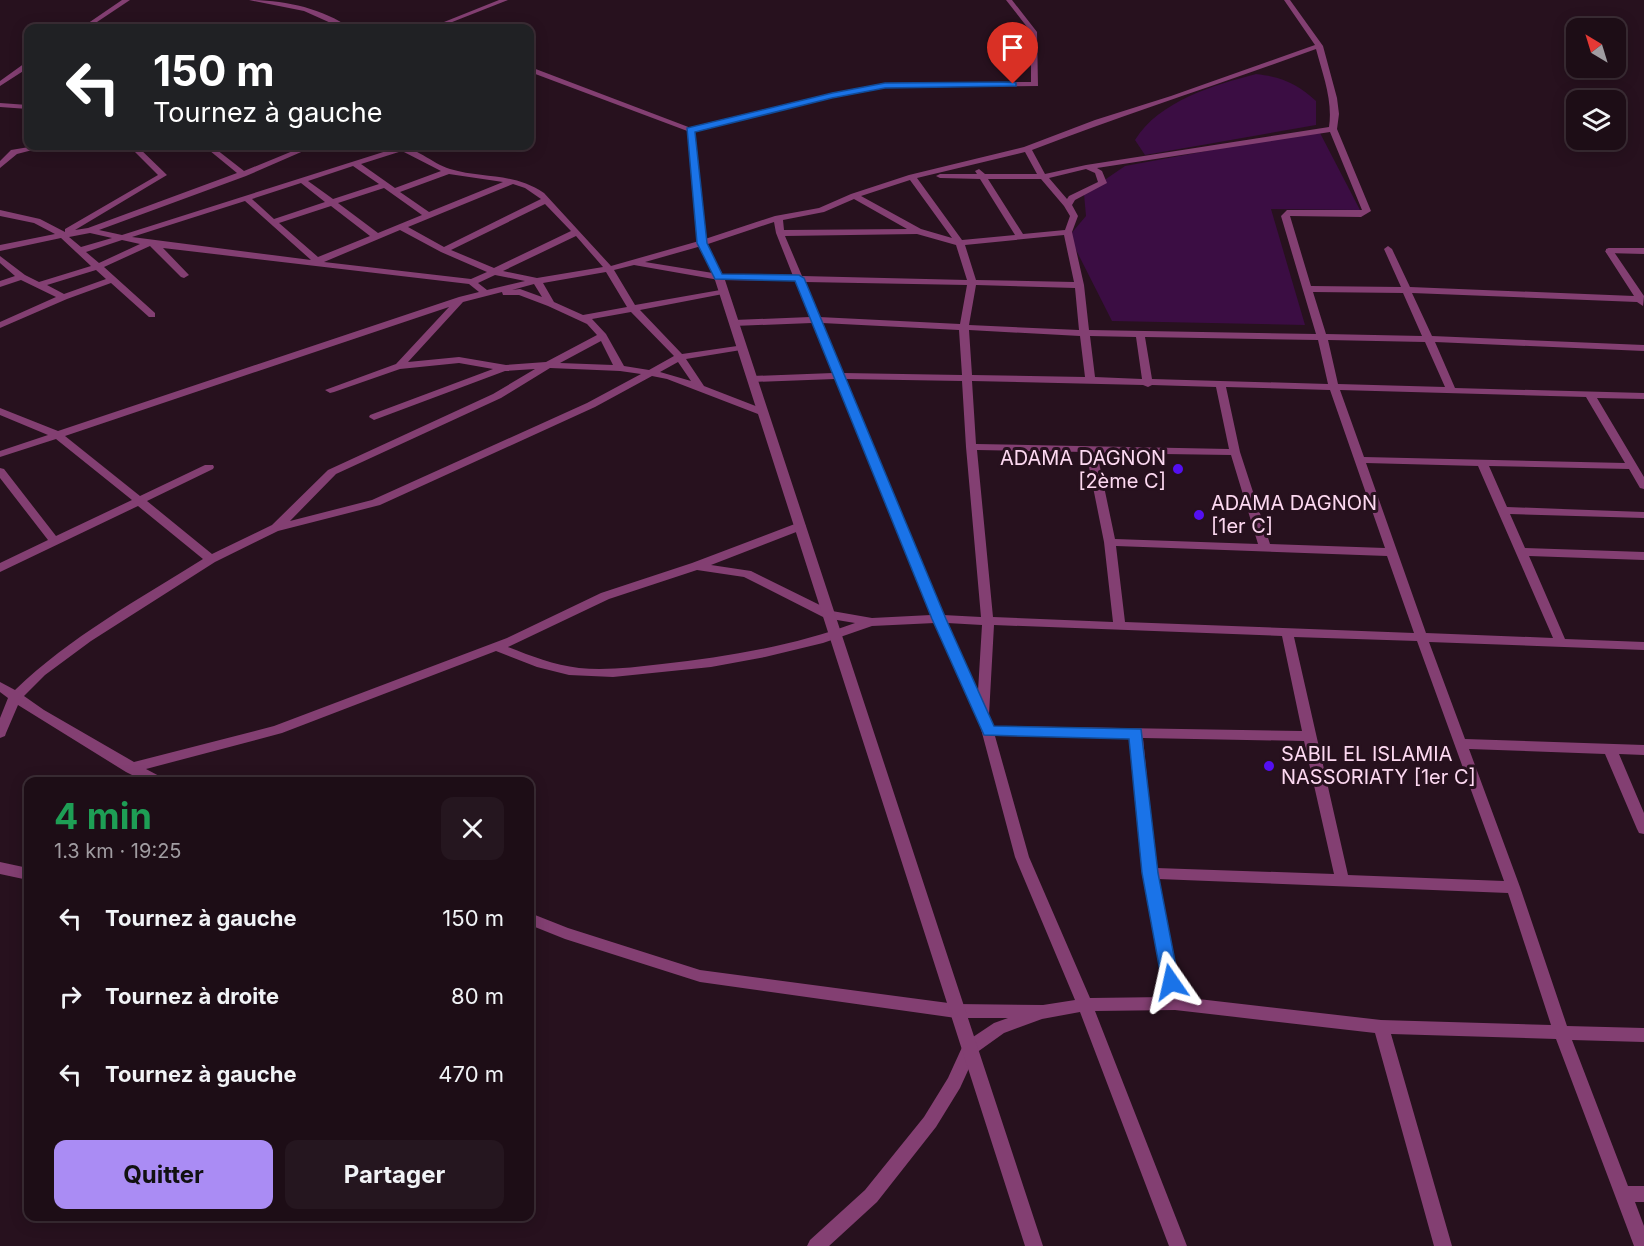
<!DOCTYPE html>
<html lang="fr">
<meta charset="utf-8">
<style>
:root{--surface:#1d0d16;--page:#25161f;--text:#f1f3f6;--muted:#a09ca1;--line:#3b2d35;--accent:#aa8cf4}
body{margin:0;font-family:Inter,sans-serif;background:var(--page);color:var(--text);height:100vh;display:flex;flex-direction:column;font-size:22px;white-space:nowrap}
*{box-sizing:border-box;margin:0}
p{font-size:20px;color:var(--muted)}
.icon{flex:none;width:33px;height:33px;fill:none;stroke:currentColor;stroke-width:2;stroke-linecap:round;stroke-linejoin:round}
.map{position:relative;flex:1;overflow:hidden}
.sheet{position:absolute;left:24px;top:777px;width:510px;height:444px;display:flex;flex-direction:column;background:var(--surface);border-radius:12px;box-shadow:0 3px 15px #0003,0 0 0 2px var(--line)}
.sheet>*{flex:none}
.banner{position:absolute;left:24px;top:24px;width:510px;height:126px;border-radius:12px;box-shadow:0 3px 15px #0003,0 0 0 2px var(--line);background:#202124;color:#fff;overflow:hidden}
.needle{width:39px;rotate:322deg}
.controls{position:absolute;left:1566px;top:18px;display:grid;gap:12px}
.controls a{display:grid;place-items:center;width:60px;height:60px;border-radius:12px;background:var(--surface);box-shadow:0 3px 15px #0003,0 0 0 2px var(--line);font-size:30px}
.pin{position:absolute;display:grid;place-items:center;width:51px;height:51px;color:#fff;margin:-62px -26px;border-radius:50% 50% 50% 0;rotate:-45deg;box-shadow:0 0 6px #0007}
.pin .icon{rotate:45deg}
.me{position:absolute;width:66px;margin:-33px;rotate:349deg;stroke-linejoin:round;filter:drop-shadow(0 0 4px #0008)}
.turn{display:flex;align-items:center;gap:21px;height:126px;padding:0 30px;font-size:27px}
.turn .icon{width:78px;height:78px;stroke-width:2.5}
.turn b{display:block;font-size:42px;line-height:51px}
.round{display:grid;place-items:center;flex:none;width:63px;height:63px;border-radius:12px;background:var(--page)}
.overview{display:flex;align-items:center;justify-content:space-between;height:102px;padding:0 30px}
h1{font-size:36px;font-weight:700;line-height:45px;color:#1e9e55}
.primary-button{display:flex;gap:12px;margin-top:auto;padding:12px 30px}
.primary-button a{flex:1;height:69px;border-radius:12px;background:var(--accent);color:#111;font-size:24px;font-weight:700;line-height:69px;text-align:center}
.primary-button a+a{background:var(--page);color:var(--text)}
ul{padding:0;list-style:none}
li{display:flex;align-items:center;gap:18px;height:78px;padding:0 30px}
li div{flex:1}
li b{display:block;font-size:22px}
li em{font-style:normal}
.map>svg:first-child{display:block}
.water{fill:#3b0d43}
.lines{fill:none;stroke-linecap:round;stroke-linejoin:round}
.minor{fill:#833f72;fill-rule:evenodd}
.tertiary{fill:#833f72;fill-rule:evenodd}
.route{fill:#1a73e8;stroke:#114b97;stroke-width:1.5}
.poi-dot{fill:#540ff2;stroke:#27111e;stroke-width:2}
.labels{text-anchor:middle;stroke-width:6;stroke-linejoin:round;paint-order:stroke}
.poi-label{font-size:20px;fill:#fdd9f1;stroke:#27111e;text-anchor:start}
</style>
<div class="map">
<svg width="1644" height="1246" viewBox="0 0 1644 1246">
<rect width="100%" height="100%" fill="#27111e"/>
<path class="water" d="M 1256,74 C 1282,77 1298,84 1316,101 L 1316,125 L 1145,155 L 1135,140 C 1159,101 1214,85 1256,74 Z
M 1320,133 L 1360,210 L 1271,209 L 1305,325 L 1112,321 L 1069,236 L 1086,216 L 1084,194 L 1125,166 L 1266,140 Z"/>
<g class="lines">
<path class="minor" d="M 122,0 L 130,0 L 88,28 L 81,28 Z
M 249,0 C 283,0 322,8 350,28 L 342,28 L 304,11 Z
M 499,0 L 508,0 L 437,28 L 429,28 Z
M 1006,0 L 1012,0 L 1037,32 L 1038,86 L 885,87 L 832,97 L 690,132 L 530,72 L 530,68 L 533,68 L 691,128 L 832,93 L 885,83 L 1031,82 L 1031,32 Z
M 1284,0 L 1290,0 L 1323,46 L 1337,98 L 1339,114 L 1337,129 L 1371,211 L 1361,217 L 1290,216 L 1311,286 L 1401,287 L 1384,249 L 1388,246 L 1392,249 L 1410,287 L 1634,296 L 1605,251 L 1609,248 L 1612,249 L 1644,296 L 1643,306 L 1637,302 L 1412,293 L 1432,336 L 1644,345 L 1644,351 L 1435,342 L 1455,388 L 1644,393 L 1644,399 L 1597,398 L 1644,477 L 1644,489 L 1640,488 L 1629,469 L 1489,466 L 1507,507 L 1644,512 L 1644,518 L 1510,514 L 1525,548 L 1644,552 L 1644,560 L 1529,556 L 1565,639 L 1644,642 L 1644,650 L 1429,642 L 1465,739 L 1644,745 L 1644,755 L 1619,754 L 1644,813 L 1644,834 L 1639,833 L 1637,829 L 1605,754 L 1469,749 L 1520,887 L 1567,1026 L 1644,1028 L 1644,1042 L 1572,1040 L 1628,1186 L 1644,1186 L 1644,1202 L 1635,1202 L 1644,1226 L 1644,1246 L 1634,1246 L 1556,1039 L 1391,1034 L 1452,1246 L 1434,1246 L 1375,1033 L 1175,1010 L 1095,1011 L 1187,1246 L 1169,1246 L 1080,1012 L 1042,1019 L 1004,1033 L 976,1053 L 960,1088 L 936,1127 L 877,1202 L 829,1246 L 807,1246 L 810,1240 L 865,1190 L 924,1117 L 948,1078 L 964,1043 L 994,1023 L 1008,1018 L 956,1018 L 700,982 L 565,939 L 530,925 L 530,913 L 568,928 L 700,970 L 956,1004 L 1043,1005 L 1075,1000 L 1015,857 L 977,714 L 935,623 L 872,626 L 823,643 L 765,657 L 711,667 L 613,677 L 569,675 L 537,667 L 496,651 L 282,733 L 146,769 L 163,778 L 164,782 L 146,782 L 126,772 L 18,705 L 6,733 L 5,736 L 0,738 L 0,718 L 8,698 L 0,692 L 0,682 L 15,690 C 70,637 139,599 203,559 L 138,506 L 0,572 L 0,563 L 48,540 L 0,478 L 0,468 L 4,469 L 56,536 L 132,500 L 56,439 L 0,457 L 0,451 L 48,435 L 0,415 L 0,408 L 58,431 L 459,297 L 479,292 L 469,284 L 163,248 L 189,275 L 184,278 L 181,277 L 150,246 L 104,267 L 155,313 L 155,317 L 149,317 L 111,283 L 67,299 L 0,328 L 0,322 L 56,297 L 21,280 L 0,287 L 0,281 L 15,276 L 0,263 L 0,256 L 25,275 L 39,282 L 91,266 L 61,238 L 0,251 L 0,245 L 55,234 L 34,223 L 0,216 L 0,210 L 40,219 L 65,232 L 65,229 L 158,175 L 129,146 L 137,146 L 167,175 L 75,230 L 88,228 L 237,173 L 204,146 L 212,146 L 244,171 L 305,146 L 315,146 L 246,176 L 99,230 L 122,235 L 396,148 L 395,146 C 416,146 431,163 450,169 C 484,179 513,172 544,193 L 611,266 L 699,241 L 775,216 L 819,208 L 851,194 L 909,175 L 1024,147 L 1095,120 L 1171,96 L 1315,45 ZM 1316,49 C 1323,75 1333,101 1329,127 L 1086,165 L 1045,174 L 1032,150 C 1126,114 1222,83 1316,49 ZM 1330,132 L 1362,210 L 1287,210 L 1281,216 L 1316,334 L 1089,330 L 1084,285 L 1072,232 L 1078,216 L 1072,205 L 1075,200 L 1107,183 L 1102,171 L 1097,168 ZM 402,151 L 441,171 L 395,188 L 361,164 ZM 1025,152 L 1037,174 L 985,174 L 979,169 L 975,171 L 977,174 L 940,174 L 936,176 L 940,178 L 980,179 L 1015,235 L 962,240 L 917,178 ZM 353,166 L 379,184 L 333,199 L 308,181 ZM 1086,169 L 1095,173 L 1098,182 L 1069,196 L 1067,199 L 1049,178 ZM 449,174 L 503,182 L 429,212 L 400,192 ZM 988,179 L 1041,179 L 1064,206 L 1070,216 L 1065,230 L 1023,234 ZM 910,180 L 952,238 L 921,229 L 861,196 ZM 301,183 L 325,202 L 274,219 L 252,199 ZM 513,184 L 525,188 L 541,199 L 444,247 L 408,227 ZM 384,188 L 422,215 L 378,233 L 338,203 ZM 854,199 L 907,229 L 784,230 L 783,220 L 824,212 ZM 245,201 L 311,260 L 132,237 ZM 545,204 L 571,231 L 494,268 L 451,250 ZM 331,206 L 370,236 L 318,257 L 279,223 ZM 774,222 L 776,233 L 793,276 L 719,274 L 645,262 L 705,245 ZM 400,230 L 441,252 L 487,272 L 471,279 L 324,262 ZM 90,233 L 112,238 L 81,247 L 69,237 ZM 917,234 L 956,245 L 967,280 L 802,276 L 785,236 ZM 1064,235 L 1074,282 L 976,280 L 965,245 ZM 576,236 L 603,267 L 537,278 L 503,271 ZM 122,240 L 140,244 L 99,263 L 86,252 ZM 634,265 L 719,280 L 795,281 L 810,317 L 734,320 L 729,323 L 734,326 L 812,323 L 833,373 L 752,376 L 747,379 L 752,382 L 835,379 L 931,615 L 872,618 L 832,611 L 751,571 L 711,565 L 804,529 L 806,526 L 800,522 L 692,563 L 601,593 L 507,638 L 274,726 L 134,762 L 44,710 L 24,696 L 45,675 L 91,641 L 215,562 L 278,531 L 380,505 L 595,407 L 652,376 L 667,379 L 758,414 L 766,414 L 766,410 L 704,386 L 686,359 L 741,350 L 744,349 L 744,345 L 682,354 L 640,310 L 723,294 L 728,291 L 726,289 L 635,305 L 614,270 ZM 96,270 L 106,279 L 64,294 L 47,285 ZM 606,272 L 627,307 L 583,315 L 554,302 L 543,283 ZM 495,275 L 525,281 L 487,290 L 478,283 ZM 805,282 L 967,285 L 960,324 L 819,317 ZM 534,284 L 542,297 L 520,289 L 512,290 ZM 976,285 L 1075,288 L 1079,330 L 969,325 ZM 502,292 L 503,295 L 519,295 L 548,306 L 587,324 L 597,335 L 546,362 L 506,365 L 459,357 L 408,362 L 463,302 ZM 1313,292 L 1403,293 L 1422,336 L 1326,334 ZM 449,307 L 396,364 L 325,390 L 330,393 L 334,392 L 400,369 L 459,363 L 493,369 L 370,415 L 369,417 L 374,420 L 505,371 L 535,369 L 493,394 L 328,470 L 272,525 L 212,554 L 147,501 L 213,469 L 214,467 L 213,465 L 205,465 L 140,496 L 65,436 ZM 631,312 L 674,356 L 649,370 L 624,366 L 606,334 L 592,319 ZM 822,323 L 959,330 L 962,375 L 843,373 ZM 969,330 L 1080,336 L 1085,377 L 972,375 ZM 1090,336 L 1136,337 L 1142,379 L 1095,377 ZM 1145,337 L 1318,340 L 1328,384 L 1152,379 ZM 1328,340 L 1425,342 L 1445,387 L 1338,384 ZM 601,341 L 613,365 L 560,363 ZM 678,362 L 691,381 L 660,372 ZM 550,368 L 620,371 L 641,374 L 587,403 L 372,500 L 290,521 L 336,474 L 501,398 ZM 845,379 L 962,381 L 966,447 L 981,617 L 943,615 ZM 972,381 L 1143,385 L 1148,387 L 1152,385 L 1216,387 L 1229,449 L 976,444 ZM 1226,387 L 1330,390 L 1385,548 L 1270,544 L 1240,452 ZM 1340,390 L 1586,397 L 1625,463 L 1364,457 ZM 977,450 L 1086,452 L 1104,542 L 1113,622 L 993,617 ZM 1097,453 L 1231,455 L 1258,544 L 1115,539 ZM 1366,463 L 1478,466 L 1553,638 L 1426,633 ZM 1116,546 L 1387,556 L 1414,633 L 1125,622 ZM 697,570 L 744,577 L 825,618 L 855,623 C 793,646 727,657 662,664 C 634,667 606,671 579,668 C 554,665 531,656 508,647 L 609,599 ZM 947,623 L 982,625 L 978,691 ZM 994,625 L 1282,636 L 1302,731 L 993,726 L 989,715 ZM 1294,637 L 1417,641 L 1504,881 L 1348,875 ZM 995,736 L 1130,738 L 1143,873 L 1166,997 L 1090,998 L 1029,857 ZM 1143,738 L 1304,741 L 1334,874 L 1156,868 ZM 1158,879 L 1508,893 L 1551,1025 L 1381,1020 L 1181,997 Z
M 25,63 L 28,63 L 28,68 L 0,86 L 0,81 Z
M 0,103 L 28,105 L 28,109 L 0,107 Z
M 35,146 L 48,146 L 17,154 L 0,168 L 0,161 L 11,150 Z
M 0,862 L 28,868 L 28,880 L 0,874 Z"/>
<path class="tertiary" d="M 687,128 L 694,130 L 706,243 L 724,277 L 1043,1246 L 1025,1246 L 714,277 L 698,243 Z
M 1609,248 L 1644,248 L 1644,254 L 1606,253 L 1606,249 Z"/>
</g>
<path class="route" d="M 1013,82 L 1016,83 L 1016,86 L 885,88 L 832,98 L 695,132 L 707,243 L 722,274 L 799,275 L 804,278 L 946,619 L 994,726 L 1141,729 L 1158,873 L 1179,982 L 1177,987 L 1171,989 L 1165,987 L 1162,982 L 1142,873 L 1129,739 L 984,735 L 932,619 L 795,281 L 715,279 L 697,243 L 687,128 L 832,93 L 885,83 Z"/>
<g class="poi-dot">
<circle cx="1178" cy="469" r="6"/>
<circle cx="1199" cy="515" r="6"/>
<circle cx="1269" cy="766" r="6"/>
</g>
<g class="labels">
<g class="poi-label">
<text x="1166" y="465" text-anchor="end">ADAMA DAGNON<tspan x="1166" dy="23">[2ème C]</tspan></text>
<text x="1211" y="510">ADAMA DAGNON<tspan x="1211" dy="23">[1er C]</tspan></text>
<text x="1281" y="761">SABIL EL ISLAMIA<tspan x="1281" dy="23">NASSORIATY [1er C]</tspan></text>
</g>
</g>
</svg>
<div class="controls">
<a><svg class="needle" viewBox="-14 -14 28 28"><path d="M0-13l5 13h-10z" fill="#e53935"/><path d="M0 13l5-13h-10z" fill="#a09ca1"/></svg></a>
<a><svg class="icon" aria-label="layers" viewBox="0 0 24 24"><path d="M12 4l9 5-9 5-9-5zM3 14l9 5 9-5"/></svg></a>
</div>
<div class="pin" style="left:1013px;top:84px;background:#d93025"><svg class="icon" aria-label="arrive" viewBox="0 0 24 24"><path d="M6 21V4h12l-3 4 3 4H6"/></svg></div>
<svg class="me" style="left:1171px;top:982px" viewBox="-20 -20 40 40"><path d="M0-17L14 15 0 8-14 15z" fill="#1a73e8" stroke="#fff" stroke-width="4"/></svg>
<div class="banner">
<div class="turn"><svg class="icon" aria-label="left" viewBox="0 0 24 24"><path d="M17 20v-9H6M10 6l-5 5 5 5"/></svg><div><b>150 m</b>Tournez à gauche</div></div>
</div>
<section class="sheet">
<div class="overview"><div><h1>4 min</h1><p>1.3 km · 19:25</p></div><a class="round"><svg class="icon" aria-label="close" viewBox="0 0 24 24"><path d="M6 6l12 12M18 6L6 18"/></svg></a></div>
<ul>
<li><svg class="icon" aria-label="left" viewBox="0 0 24 24"><path d="M17 20v-9H6M10 6l-5 5 5 5"/></svg><div><b>Tournez à gauche</b></div><em>150 m</em></li>
<li><svg class="icon" aria-label="right" viewBox="0 0 24 24"><path d="M7 20v-9h11M14 6l5 5-5 5"/></svg><div><b>Tournez à droite</b></div><em>80 m</em></li>
<li><svg class="icon" aria-label="left" viewBox="0 0 24 24"><path d="M17 20v-9H6M10 6l-5 5 5 5"/></svg><div><b>Tournez à gauche</b></div><em>470 m</em></li>
</ul>
<div class="primary-button"><a>Quitter</a><a>Partager</a></div>
</section>
</div>
